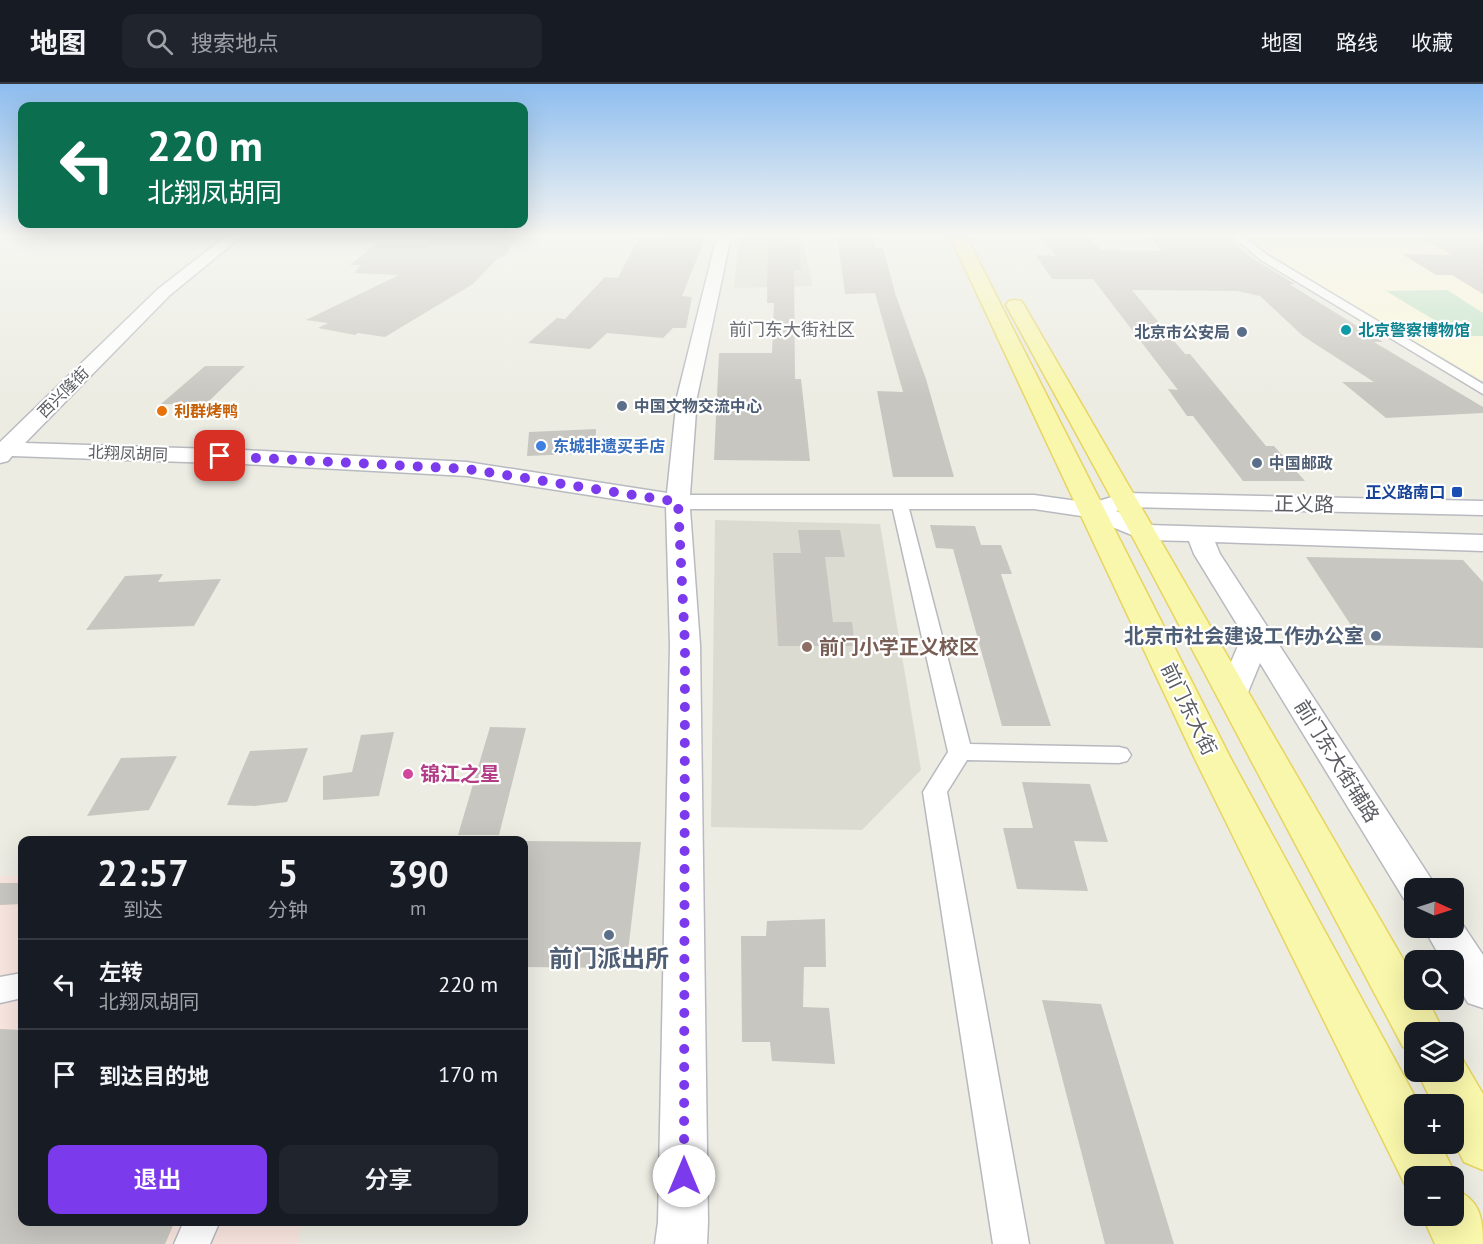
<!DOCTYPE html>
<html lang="zh">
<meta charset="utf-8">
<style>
:root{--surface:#171b24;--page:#20242c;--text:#f1f3f6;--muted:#9ea1a6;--line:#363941;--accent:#7c3aed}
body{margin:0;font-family:"PT Sans","Noto Sans SC",sans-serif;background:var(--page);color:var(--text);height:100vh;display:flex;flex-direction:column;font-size:22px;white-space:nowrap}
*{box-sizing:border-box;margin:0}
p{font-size:20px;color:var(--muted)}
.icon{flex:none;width:33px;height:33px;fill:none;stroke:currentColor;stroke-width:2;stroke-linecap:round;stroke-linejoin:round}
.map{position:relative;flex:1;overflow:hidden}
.side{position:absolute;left:18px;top:752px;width:510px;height:390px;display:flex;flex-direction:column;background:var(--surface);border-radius:12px;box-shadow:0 6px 24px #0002}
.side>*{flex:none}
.banner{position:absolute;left:18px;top:18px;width:510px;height:126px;border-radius:12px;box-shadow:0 6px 24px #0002;background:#0b6e4f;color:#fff;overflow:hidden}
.needle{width:39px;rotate:93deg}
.buttons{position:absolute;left:1404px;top:794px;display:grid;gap:12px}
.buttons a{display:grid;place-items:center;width:60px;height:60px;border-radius:12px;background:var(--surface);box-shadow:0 6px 24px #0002;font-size:30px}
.pin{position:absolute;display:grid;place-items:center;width:51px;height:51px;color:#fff;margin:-26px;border-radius:12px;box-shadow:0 3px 9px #0006}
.me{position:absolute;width:66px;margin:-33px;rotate:0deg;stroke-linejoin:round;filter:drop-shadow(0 0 4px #0008)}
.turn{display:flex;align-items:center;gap:21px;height:126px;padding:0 30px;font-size:27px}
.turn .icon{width:78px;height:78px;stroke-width:2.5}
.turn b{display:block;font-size:42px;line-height:51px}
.eta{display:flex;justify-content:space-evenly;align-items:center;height:102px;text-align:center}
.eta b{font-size:36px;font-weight:600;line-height:42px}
.cta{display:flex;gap:12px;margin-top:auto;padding:12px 30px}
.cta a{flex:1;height:69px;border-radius:12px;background:var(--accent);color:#fff;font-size:24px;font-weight:600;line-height:69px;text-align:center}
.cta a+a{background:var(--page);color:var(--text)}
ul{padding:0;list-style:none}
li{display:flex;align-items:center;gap:18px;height:90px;padding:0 30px;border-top:2px solid var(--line)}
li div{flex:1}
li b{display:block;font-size:22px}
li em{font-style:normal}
header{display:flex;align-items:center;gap:36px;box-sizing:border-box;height:84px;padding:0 30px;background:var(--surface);border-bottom:2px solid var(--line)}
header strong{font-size:28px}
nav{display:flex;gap:33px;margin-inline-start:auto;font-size:21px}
.search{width:420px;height:54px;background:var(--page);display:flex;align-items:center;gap:15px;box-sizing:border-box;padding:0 21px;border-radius:12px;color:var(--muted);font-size:22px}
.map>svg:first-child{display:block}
.commercial{fill:#fbf8d9}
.education{fill:#dcdbd1}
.medical{fill:#f9e5df}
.green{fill:#c0e3c5}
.building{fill:#c8c6c0}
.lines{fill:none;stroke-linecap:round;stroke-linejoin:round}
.street-casing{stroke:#b8b9be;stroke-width:3}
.secondary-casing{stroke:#b8bac0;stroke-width:3}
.primary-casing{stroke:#e7d461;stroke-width:3}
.street{fill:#fff;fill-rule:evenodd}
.secondary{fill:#fff;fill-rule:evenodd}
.primary{fill:#f9f7ab;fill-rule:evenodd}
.route{stroke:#7c3aed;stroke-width:10;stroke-dasharray:0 18}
.culture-dot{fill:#0f9aa8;stroke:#fff;stroke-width:2}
.service-dot{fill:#5c6f8a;stroke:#fff;stroke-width:2}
.food-dot{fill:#e8710a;stroke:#fff;stroke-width:2}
.shop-dot{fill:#3f7fe0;stroke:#fff;stroke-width:2}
.transit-dot{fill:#1a4fb4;stroke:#fff;stroke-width:2}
.education-dot{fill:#8d6e63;stroke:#fff;stroke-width:2}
.hotel-dot{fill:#d1479c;stroke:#fff;stroke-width:2}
.labels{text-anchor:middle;stroke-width:4.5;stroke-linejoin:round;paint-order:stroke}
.far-culture-label{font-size:16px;font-weight:bold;fill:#0d838f;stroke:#fff;text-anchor:start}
.far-service-label{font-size:16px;font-weight:bold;fill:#4e5e75;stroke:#fff;text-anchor:start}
.far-street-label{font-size:16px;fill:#5b5d62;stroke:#fff}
.far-food-label{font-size:16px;font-weight:bold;fill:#c56008;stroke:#fff;text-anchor:start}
.far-shop-label{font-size:16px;font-weight:bold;fill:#366cbe;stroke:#fff;text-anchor:start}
.far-transit-label{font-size:16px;font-weight:bold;fill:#164399;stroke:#fff;text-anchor:end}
.far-quarter-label{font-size:18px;fill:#6c6f74;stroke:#fff}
.street-label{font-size:20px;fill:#5b5d62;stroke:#fff}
.service-label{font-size:20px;font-weight:bold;fill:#4e5e75;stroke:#fff;text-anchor:end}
.education-label{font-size:20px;font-weight:bold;fill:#785e54;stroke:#fff;text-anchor:start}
.hotel-label{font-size:20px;font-weight:bold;fill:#b23c85;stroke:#fff;text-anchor:start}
.near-service-label{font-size:24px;font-weight:bold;fill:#4e5e75;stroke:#fff}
</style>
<header>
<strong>地图</strong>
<div class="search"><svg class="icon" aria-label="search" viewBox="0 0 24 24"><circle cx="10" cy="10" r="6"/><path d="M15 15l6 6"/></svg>搜索地点</div>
<nav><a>地图</a><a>路线</a><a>收藏</a></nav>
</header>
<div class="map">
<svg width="1483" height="1160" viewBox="0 0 1483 1160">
<rect width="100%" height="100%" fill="#ecece3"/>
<path class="commercial" d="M 1246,152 L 1483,152 L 1483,297 L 1273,175 Z"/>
<path class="education" d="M 740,152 L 801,152 L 813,202 L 734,204 Z
M 715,436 L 880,440 L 921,686 L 862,746 L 711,743 Z"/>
<path class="medical" d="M 0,792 L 22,792 L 22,1137 L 303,1137 L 298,1160 L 0,1160 Z"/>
<path class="green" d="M 1447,206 L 1483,229 L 1483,252 L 1461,252 L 1386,207 Z"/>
<path class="building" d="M 433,152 L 518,152 L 504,172 L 496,176 L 473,200 L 385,253 L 358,249 L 355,251 L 318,244 L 328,239 L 306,236 L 399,191 L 354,189 L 361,181 L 350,181 L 377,159 L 426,159 Z
M 670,152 L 703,153 L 701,157 L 704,157 L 682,212 L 692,213 L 686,244 L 673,244 L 663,254 L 607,249 L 590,265 L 528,259 L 557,234 L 565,235 L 605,193 L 618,194 L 638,155 L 668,155 Z
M 837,152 L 868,152 L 868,154 L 874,154 L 875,164 L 883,164 L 896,212 L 926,295 L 954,393 L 893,393 L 877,307 L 903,308 L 875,209 L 845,210 Z
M 1041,152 L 1088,152 L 1101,166 L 1162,167 L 1149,152 L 1226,152 L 1252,174 L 1295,200 L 1289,200 L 1383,258 L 1374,258 L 1483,323 L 1483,329 L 1386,334 L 1342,298 L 1374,298 L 1303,252 L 1260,212 L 1237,207 L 1132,206 L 1185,270 L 1190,270 L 1266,362 L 1274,362 L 1305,397 L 1243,397 L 1193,332 L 1187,332 L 1168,305 L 1178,306 L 1093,195 L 1052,195 L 1036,171 L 1056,172 Z
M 1419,152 L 1483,152 L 1483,210 L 1452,191 L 1436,191 L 1402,170 L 1452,171 Z
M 768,156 L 784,156 L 799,160 L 801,186 L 794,186 L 795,295 L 801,295 L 810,377 L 714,376 L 719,269 L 772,269 L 774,219 L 767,219 Z
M 205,282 L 245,282 L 205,321 L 161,320 Z
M 596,345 L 595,369 L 527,372 L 529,348 Z
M 930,441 L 975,442 L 981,461 L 1001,461 L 1012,490 L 1001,490 L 1051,642 L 1002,642 L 953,465 L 936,464 Z
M 798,446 L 840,446 L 845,473 L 825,473 L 833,538 L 852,538 L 855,562 L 778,562 L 773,469 L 801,469 Z
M 1306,473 L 1463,476 L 1483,498 L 1483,564 L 1364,561 Z
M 163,490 L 158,498 L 221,495 L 194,542 L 86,546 L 125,492 Z
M 490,643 L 526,644 L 499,751 L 458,751 Z
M 394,648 L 379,712 L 323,716 L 323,692 L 352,688 L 361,651 Z
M 308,664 L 287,718 L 255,722 L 227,721 L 250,667 Z
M 177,672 L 149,726 L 87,732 L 121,674 Z
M 1022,698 L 1090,700 L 1108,758 L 1074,757 L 1088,807 L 1017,805 L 1003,744 L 1033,744 Z
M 524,757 L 641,758 L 626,884 L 524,883 Z
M 0,799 L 22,799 L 22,820 L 0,821 Z
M 825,835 L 826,883 L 804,883 L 803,923 L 829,924 L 835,980 L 772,977 L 770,958 L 742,958 L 741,852 L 766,852 L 767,837 Z
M 1042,916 L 1101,920 L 1174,1160 L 1105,1160 Z
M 0,945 L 22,946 L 22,1137 L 175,1137 L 165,1160 L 0,1160 Z"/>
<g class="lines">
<defs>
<path id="street" d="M 1232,152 L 1243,152 L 1269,172 L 1483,300 L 1483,310 L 1261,176 Z
M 899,412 L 907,417 L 970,660 L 1119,663 L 1127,665 L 1131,671 L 1127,677 L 1119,679 L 967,676 L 947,708 L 1029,1160 L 993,1160 L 923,708 L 948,668 L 891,417 Z
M 22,889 L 22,914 L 0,919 L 0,893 Z
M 184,1137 L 220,1137 L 210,1160 L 174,1160 Z"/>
<path id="secondary" d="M 226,152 L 242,152 L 170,211 L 25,359 L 244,366 L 467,378 L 667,409 L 677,313 L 717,152 L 731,152 L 697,313 L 690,411 L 1034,411 L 1092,419 L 1125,409 L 1483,417 L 1483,431 L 1127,423 L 1116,427 L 1148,441 L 1483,451 L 1483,467 L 1215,458 L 1220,470 L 1437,804 L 1414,804 L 1414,818 L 1404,815 L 1260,579 L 1244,618 L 1233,621 L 1222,618 L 1217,611 L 1243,550 L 1194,470 L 1189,457 L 1144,456 L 1088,433 L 1034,425 L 690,425 L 700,561 L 708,1138 L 707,1160 L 655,1160 L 658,1138 L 670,561 L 666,423 L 467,392 L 244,380 L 12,372 L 8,377 L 0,379 L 0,358 L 158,205 Z
M 1454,830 L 1457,832 L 1483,871 L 1483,924 L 1468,919 L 1454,895 L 1454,876 L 1442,876 L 1423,843 L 1454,843 Z"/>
<path id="primary" d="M 950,152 L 966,152 L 1231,675 L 1419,1020 L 1414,1020 L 1414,1059 L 1440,1059 L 1456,1092 L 1454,1098 L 1454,1092 L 1414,1092 L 1414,1113 L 1410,1111 L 1195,675 Z
M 1015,216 L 1021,217 L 1024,221 L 1414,894 L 1414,915 L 1427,915 L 1444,948 L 1414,948 L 1414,968 L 1403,963 L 1130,448 L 1006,221 L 1009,217 Z
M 1454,968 L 1460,971 L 1483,1010 L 1483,1086 L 1464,1078 L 1454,1058 L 1454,1020 L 1433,1020 L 1417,987 L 1454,987 Z
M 1454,1105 C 1480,1116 1483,1133 1483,1160 L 1435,1160 L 1422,1131 L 1454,1131 Z"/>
</defs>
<use href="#street" class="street-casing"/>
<use href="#secondary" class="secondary-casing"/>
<use href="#primary" class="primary-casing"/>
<use href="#street" class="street"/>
<use href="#secondary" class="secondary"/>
<use href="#primary" class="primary"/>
</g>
<linearGradient id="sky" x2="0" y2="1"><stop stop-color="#8dbdef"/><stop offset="0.48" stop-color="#f6f6f2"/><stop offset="1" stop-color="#f6f6f2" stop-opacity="0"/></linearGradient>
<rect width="1483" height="314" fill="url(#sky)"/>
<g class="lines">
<path class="route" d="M 220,372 L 467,385 L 678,418 L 685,561 L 684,1092"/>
</g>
<circle class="culture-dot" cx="1346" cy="246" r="6"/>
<g class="service-dot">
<circle cx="1242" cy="248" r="6"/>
<circle cx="622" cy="322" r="6"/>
<circle cx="1257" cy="379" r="6"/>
<circle cx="1376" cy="552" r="6"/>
<circle cx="609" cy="851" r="6"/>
</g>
<circle class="food-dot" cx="162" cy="327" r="6"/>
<circle class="shop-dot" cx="541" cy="362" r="6"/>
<rect class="transit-dot" x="1451" y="402" width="12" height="12" rx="3"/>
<circle class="education-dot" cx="807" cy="563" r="6"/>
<circle class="hotel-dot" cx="408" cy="690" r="6"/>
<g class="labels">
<g class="far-culture-label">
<text x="1358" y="252">北京警察博物馆</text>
</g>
<g class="far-service-label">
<text x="1230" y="254" text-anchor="end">北京市公安局</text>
<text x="634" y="328">中国文物交流中心</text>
<text x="1269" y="385">中国邮政</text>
</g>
<g class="far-street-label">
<text transform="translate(63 308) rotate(-45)" y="6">西兴隆街</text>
<text transform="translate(128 369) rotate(2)" y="6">北翔凤胡同</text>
</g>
<g class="far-food-label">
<text x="174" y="333">利群烤鸭</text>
</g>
<g class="far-shop-label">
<text x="553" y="368">东城非遗买手店</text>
</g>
<g class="far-transit-label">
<text x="1445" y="414">正义路南口</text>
</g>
<g class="far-quarter-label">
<text x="792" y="252">前门东大街社区</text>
</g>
<g class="street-label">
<text transform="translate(1304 420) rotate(1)" y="7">正义路</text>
<text transform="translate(1189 625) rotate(64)" y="7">前门东大街</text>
<text transform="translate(1337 677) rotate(58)" y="7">前门东大街辅路</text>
</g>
<g class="service-label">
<text x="1364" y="559">北京市社会建设工作办公室</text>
</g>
<g class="education-label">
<text x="819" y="570">前门小学正义校区</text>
</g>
<g class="hotel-label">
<text x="420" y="697">锦江之星</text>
</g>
<g class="near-service-label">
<text x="609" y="883">前门派出所</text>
</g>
</g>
</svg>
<div class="buttons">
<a><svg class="needle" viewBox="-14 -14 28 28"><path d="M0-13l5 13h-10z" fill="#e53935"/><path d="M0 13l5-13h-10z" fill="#9ea1a6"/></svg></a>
<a><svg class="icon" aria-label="search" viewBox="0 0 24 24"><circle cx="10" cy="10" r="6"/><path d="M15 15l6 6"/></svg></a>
<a><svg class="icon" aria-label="layers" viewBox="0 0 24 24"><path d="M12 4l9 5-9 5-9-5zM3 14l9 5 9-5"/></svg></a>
<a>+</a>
<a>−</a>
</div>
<div class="pin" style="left:220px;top:372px;background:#d93025"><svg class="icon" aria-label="arrive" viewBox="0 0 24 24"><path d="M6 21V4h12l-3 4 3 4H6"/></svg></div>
<svg class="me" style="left:684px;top:1092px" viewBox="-20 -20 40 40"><circle r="19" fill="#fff"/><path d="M0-13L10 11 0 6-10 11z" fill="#7c3aed"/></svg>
<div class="banner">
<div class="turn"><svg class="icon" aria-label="left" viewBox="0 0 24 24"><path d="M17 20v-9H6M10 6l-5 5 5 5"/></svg><div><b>220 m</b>北翔凤胡同</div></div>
</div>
<section class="side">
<div class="eta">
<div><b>22:57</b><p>到达</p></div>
<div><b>5</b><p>分钟</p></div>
<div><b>390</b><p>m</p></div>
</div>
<ul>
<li><svg class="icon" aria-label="left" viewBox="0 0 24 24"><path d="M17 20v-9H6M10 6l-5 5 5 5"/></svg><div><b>左转</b><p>北翔凤胡同</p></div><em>220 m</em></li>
<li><svg class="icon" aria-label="arrive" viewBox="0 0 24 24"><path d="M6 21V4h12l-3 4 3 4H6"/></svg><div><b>到达目的地</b></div><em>170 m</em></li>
</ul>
<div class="cta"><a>退出</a><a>分享</a></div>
</section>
</div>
